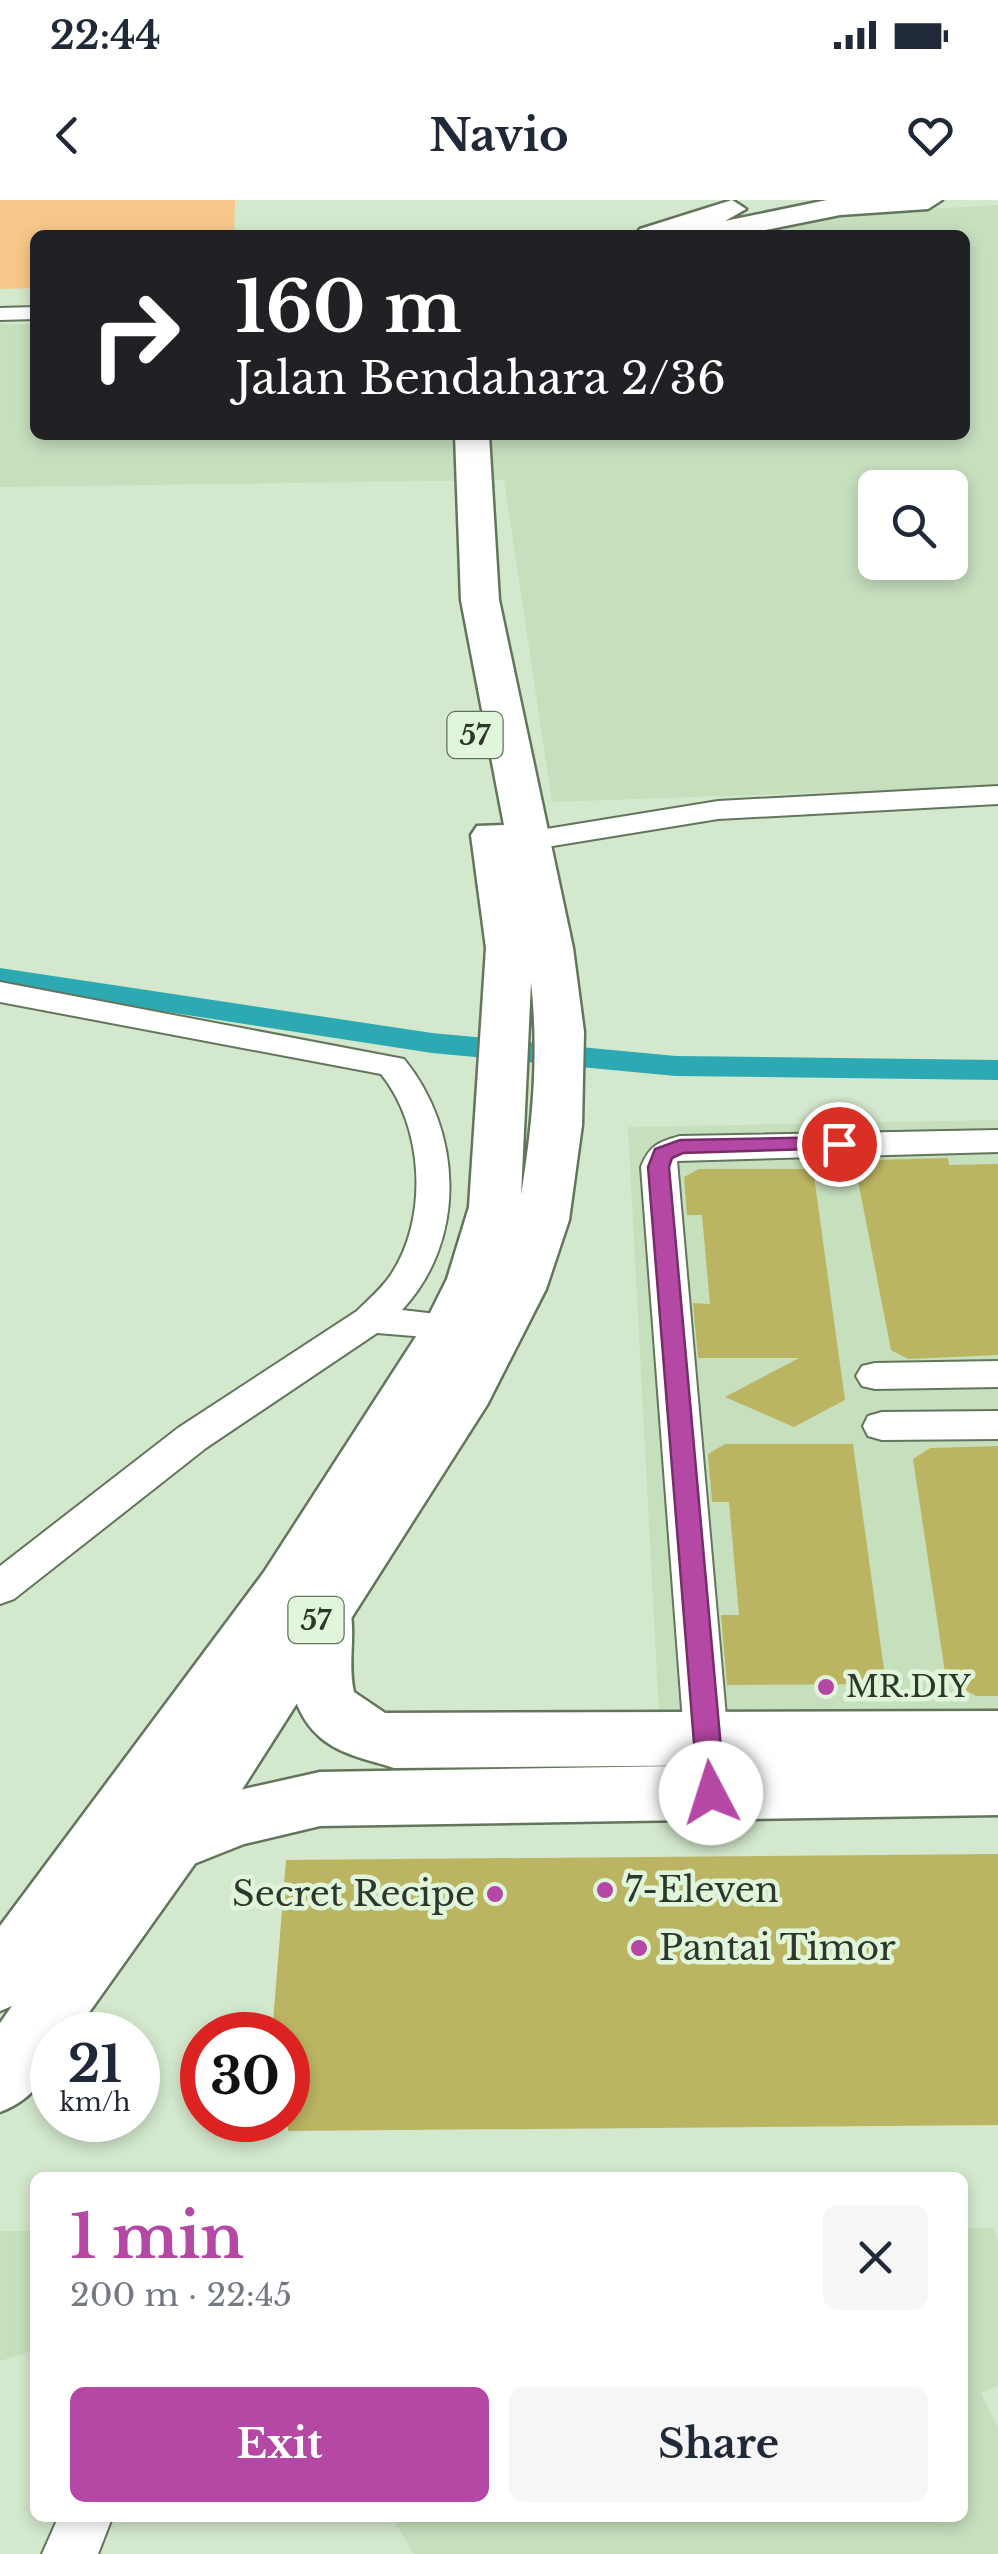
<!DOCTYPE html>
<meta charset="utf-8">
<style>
:root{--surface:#fff;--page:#f6f6f7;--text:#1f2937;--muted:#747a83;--accent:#b547a5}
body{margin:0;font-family:"Libre Baskerville",serif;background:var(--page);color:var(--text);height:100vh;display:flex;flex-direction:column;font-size:38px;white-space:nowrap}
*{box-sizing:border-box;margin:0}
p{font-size:32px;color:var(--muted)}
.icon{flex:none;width:55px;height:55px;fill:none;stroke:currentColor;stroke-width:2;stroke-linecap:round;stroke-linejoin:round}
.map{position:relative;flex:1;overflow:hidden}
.drawer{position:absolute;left:30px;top:1972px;width:938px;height:350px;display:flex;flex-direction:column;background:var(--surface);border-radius:15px;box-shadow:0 5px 15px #0003}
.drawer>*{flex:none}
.banner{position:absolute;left:30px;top:30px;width:940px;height:210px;border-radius:15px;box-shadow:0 5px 15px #0003;background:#202124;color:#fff;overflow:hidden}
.buttons{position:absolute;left:858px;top:270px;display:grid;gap:20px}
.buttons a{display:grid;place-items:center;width:110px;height:110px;border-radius:15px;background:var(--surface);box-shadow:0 5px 15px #0003;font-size:50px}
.speed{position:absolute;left:30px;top:1812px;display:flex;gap:20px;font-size:50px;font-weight:700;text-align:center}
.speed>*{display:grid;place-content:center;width:130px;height:130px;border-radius:50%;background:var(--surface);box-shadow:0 5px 15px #0003;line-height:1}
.speed small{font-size:25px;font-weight:400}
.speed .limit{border:15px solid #d22;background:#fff;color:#111}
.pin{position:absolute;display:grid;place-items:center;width:85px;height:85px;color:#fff;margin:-42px;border:5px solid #fff;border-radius:50%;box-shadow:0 2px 10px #0007}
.me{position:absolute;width:110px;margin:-55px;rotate:355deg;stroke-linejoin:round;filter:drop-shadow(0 0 8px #0008)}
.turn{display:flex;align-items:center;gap:35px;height:210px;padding:0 40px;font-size:45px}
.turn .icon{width:130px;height:130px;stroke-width:2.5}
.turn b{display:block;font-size:70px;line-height:85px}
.round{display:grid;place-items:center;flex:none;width:105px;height:105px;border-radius:15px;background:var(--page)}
.head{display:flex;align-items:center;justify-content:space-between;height:170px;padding:0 40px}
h1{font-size:60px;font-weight:700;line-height:75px;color:var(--accent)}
.action{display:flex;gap:20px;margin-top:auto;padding:20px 40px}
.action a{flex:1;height:115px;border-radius:15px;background:var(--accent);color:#fff;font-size:40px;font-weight:700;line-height:115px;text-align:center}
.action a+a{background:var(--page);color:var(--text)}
.status{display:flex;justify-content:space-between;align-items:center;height:70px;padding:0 50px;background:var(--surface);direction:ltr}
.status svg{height:28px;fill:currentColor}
header{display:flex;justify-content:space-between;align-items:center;height:130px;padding:0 40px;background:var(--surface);font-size:45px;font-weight:700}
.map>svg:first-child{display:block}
.built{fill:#c6dfbd;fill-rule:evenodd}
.green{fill:#f7c689}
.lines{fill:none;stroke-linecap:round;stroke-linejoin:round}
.canal{fill:#2ca9b3;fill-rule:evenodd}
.building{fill:#bbb563}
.street-casing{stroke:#63755c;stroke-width:4}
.secondary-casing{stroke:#63755c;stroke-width:5}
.primary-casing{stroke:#63755c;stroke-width:5}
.street{fill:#fff;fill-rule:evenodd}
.secondary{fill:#fff;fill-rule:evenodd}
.primary{fill:#fff;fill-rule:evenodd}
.route{fill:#b547a5;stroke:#762e6b;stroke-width:2.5}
.poi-dot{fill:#b547a5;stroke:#e0f5d9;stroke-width:4}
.labels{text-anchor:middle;stroke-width:9;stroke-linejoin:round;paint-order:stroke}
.shield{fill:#e0f5d9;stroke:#647060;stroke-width:2.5}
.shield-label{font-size:28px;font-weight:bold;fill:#2f372c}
.poi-label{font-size:30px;fill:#2f372c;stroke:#e0f5d9;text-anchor:start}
.near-poi-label{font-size:35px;fill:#2f372c;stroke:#e0f5d9;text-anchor:start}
</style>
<div class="status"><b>22:44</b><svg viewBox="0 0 49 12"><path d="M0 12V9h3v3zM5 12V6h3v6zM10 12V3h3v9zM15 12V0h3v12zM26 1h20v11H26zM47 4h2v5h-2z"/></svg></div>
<header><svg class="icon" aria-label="back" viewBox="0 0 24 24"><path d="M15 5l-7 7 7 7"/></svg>Navio<svg class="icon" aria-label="heart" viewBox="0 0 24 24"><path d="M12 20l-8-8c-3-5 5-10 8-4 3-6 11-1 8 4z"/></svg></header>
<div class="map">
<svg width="998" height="2354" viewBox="0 0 998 2354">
<rect width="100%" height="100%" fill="#d3e8cc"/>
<path class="built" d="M 998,5 L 998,586 L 552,602 L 504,280 L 0,287 L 0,124 L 35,124 L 35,235 L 965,235 L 965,35 L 734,35 L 863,13 ZM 875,288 L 950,288 L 950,362 L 875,362 Z
M 998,920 L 998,1510 L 659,1513 L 628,927 Z
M 963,2028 L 993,2028 L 998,2040 L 998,2186 L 981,2192 L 998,2228 L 998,2354 L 414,2354 L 392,2318 L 962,2318 Z
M 0,2031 L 35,2031 L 35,2150 L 0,2161 Z"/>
<path class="green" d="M 0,0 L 235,0 L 234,35 L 35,35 L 35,88 L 0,89 Z"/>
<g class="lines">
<path class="canal" d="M 0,768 L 432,833 L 676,856 L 998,860 L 998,880 L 676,876 L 432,853 L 0,786 Z"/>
</g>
<path class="building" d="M 948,958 L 949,965 L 998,964 L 998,1155 L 908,1159 L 891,1150 L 856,970 L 875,960 Z
M 699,969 L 813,969 L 845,1200 L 794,1227 L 725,1197 L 799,1158 L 698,1158 L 693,1103 L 710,1104 L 702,1015 L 687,1015 L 684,977 Z
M 725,1244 L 853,1244 L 886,1484 L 727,1485 L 721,1415 L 739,1415 L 729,1302 L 712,1302 L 708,1254 Z
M 998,1246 L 998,1496 L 976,1496 L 946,1479 L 913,1259 L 930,1248 Z
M 998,1654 L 998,1925 L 288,1931 L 288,1835 L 272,1835 L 286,1660 Z"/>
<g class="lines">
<defs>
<path id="street" d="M 35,107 L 35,119 L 0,120 L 0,108 Z
M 998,586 L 998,604 L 718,619 L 528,650 L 513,641 L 528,632 L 718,601 Z
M 0,782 L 404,859 C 462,930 468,1039 402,1110 L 463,1117 L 468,1126 L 463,1135 L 450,1139 L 377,1133 L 206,1248 L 14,1399 L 0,1404 L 0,1366 L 178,1228 L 357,1111 C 368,1100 381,1089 390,1076 C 429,1019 424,927 381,874 L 0,802 Z
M 998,930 L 998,952 L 677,961 L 730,1562 L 723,1575 L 708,1580 L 693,1575 L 686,1562 L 641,967 C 649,946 658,942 680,936 Z
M 998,1161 L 998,1187 L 875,1189 L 862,1186 L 856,1176 L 862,1166 L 875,1163 Z
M 998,1211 L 998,1239 L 882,1240 L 868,1236 L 863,1226 L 868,1216 L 882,1212 Z
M 58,2318 L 112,2318 L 98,2354 L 42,2354 Z"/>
<path id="secondary" d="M 323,1385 L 344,1392 C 360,1422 346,1458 354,1492 L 385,1513 L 998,1511 L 998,1615 L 320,1626 L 244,1644 L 171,1673 L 148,1665 L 138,1645 L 148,1625 L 244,1589 L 320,1572 L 739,1565 L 394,1568 C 370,1560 341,1555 321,1538 C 282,1506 280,1434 302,1392 Z"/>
<path id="primary" d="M 732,0 L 746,9 L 725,21 L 827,0 L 942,0 L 928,9 L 840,15 L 741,35 L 635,35 L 640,29 Z
M 455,235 L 489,235 L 499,400 L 573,748 L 584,832 L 582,925 L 569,1020 L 546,1089 L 487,1205 L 194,1665 L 73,1835 L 52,1835 C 52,1873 36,1898 0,1912 L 0,1823 L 12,1806 L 0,1811 L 0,1726 L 264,1372 L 426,1121 L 447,1079 L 469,1007 L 486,748 L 471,635 L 477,626 L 504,625 L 461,400 ZM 531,782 C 539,854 533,923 521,995 Z"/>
</defs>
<use href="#street" class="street-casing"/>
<use href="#secondary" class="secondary-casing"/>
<use href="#primary" class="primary-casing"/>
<use href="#street" class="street"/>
<use href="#secondary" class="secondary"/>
<use href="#primary" class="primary"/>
</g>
<path class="route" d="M 839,937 L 846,939 L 846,948 L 683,953 L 672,958 L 669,967 L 725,1593 L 721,1601 L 702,1601 L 698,1593 L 648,967 L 655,949 L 680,940 Z"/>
<g class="poi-dot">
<circle cx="826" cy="1487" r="10"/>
<circle cx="605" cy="1690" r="10"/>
<circle cx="495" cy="1694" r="10"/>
<circle cx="639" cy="1748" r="10"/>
</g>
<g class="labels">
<g class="shield">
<rect x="447.5" y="512" width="55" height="46" rx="8"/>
<rect x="288.5" y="1397" width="55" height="46" rx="8"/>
</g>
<g class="shield-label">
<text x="475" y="545">57</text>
<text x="316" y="1430">57</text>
</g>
<g class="poi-label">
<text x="846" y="1497">MR.DIY</text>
</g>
<g class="near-poi-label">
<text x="625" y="1702">7-Eleven</text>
<text x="475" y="1706" text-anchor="end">Secret Recipe</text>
<text x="659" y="1760">Pantai Timor</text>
</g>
</g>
</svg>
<div class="buttons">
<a><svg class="icon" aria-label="search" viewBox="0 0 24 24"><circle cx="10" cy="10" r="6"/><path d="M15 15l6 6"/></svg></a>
</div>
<div class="speed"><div>21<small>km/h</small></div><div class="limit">30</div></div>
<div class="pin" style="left:839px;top:944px;background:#d93025"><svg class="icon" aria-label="arrive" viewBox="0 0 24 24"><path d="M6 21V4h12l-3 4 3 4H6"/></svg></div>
<svg class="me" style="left:711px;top:1593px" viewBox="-20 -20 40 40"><circle r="19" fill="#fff"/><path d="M0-13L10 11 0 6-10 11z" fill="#b547a5"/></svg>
<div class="banner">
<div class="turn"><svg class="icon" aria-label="right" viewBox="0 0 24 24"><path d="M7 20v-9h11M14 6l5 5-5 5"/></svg><div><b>160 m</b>Jalan Bendahara 2/36</div></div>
</div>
<section class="drawer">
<div class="head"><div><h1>1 min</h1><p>200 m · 22:45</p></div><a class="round"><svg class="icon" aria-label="close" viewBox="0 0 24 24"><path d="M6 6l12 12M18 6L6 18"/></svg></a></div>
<div class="action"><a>Exit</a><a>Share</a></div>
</section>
</div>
